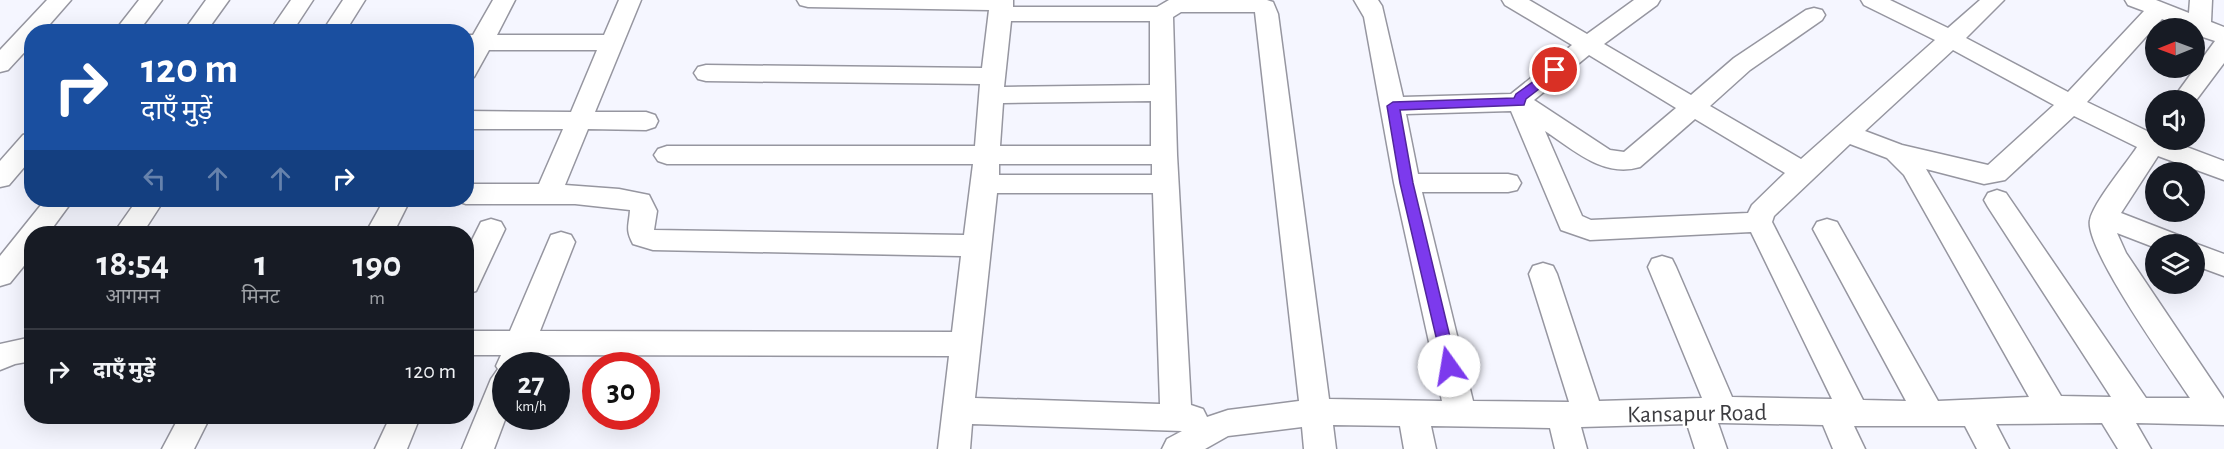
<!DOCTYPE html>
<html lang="hi">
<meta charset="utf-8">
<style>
:root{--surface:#171b24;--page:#242831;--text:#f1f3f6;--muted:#9ea1a6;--line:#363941}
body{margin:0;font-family:"Alegreya Sans","Noto Sans Devanagari",sans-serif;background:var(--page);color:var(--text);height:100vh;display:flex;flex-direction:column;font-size:22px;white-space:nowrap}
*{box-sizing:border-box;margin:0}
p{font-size:20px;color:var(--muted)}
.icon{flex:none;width:33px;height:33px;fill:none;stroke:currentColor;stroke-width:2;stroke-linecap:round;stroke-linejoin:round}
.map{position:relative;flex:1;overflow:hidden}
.details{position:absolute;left:24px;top:226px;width:450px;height:198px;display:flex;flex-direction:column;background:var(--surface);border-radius:24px;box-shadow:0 6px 24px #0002}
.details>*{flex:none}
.banner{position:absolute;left:24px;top:24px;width:450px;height:183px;border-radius:24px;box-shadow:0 6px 24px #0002;background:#1a4fa0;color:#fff;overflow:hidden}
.needle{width:39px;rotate:269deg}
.buttons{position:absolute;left:2145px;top:18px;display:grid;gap:12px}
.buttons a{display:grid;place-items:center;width:60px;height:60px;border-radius:50%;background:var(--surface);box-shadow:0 6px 24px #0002;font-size:30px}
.speed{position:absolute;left:492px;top:352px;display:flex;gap:12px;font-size:30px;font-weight:700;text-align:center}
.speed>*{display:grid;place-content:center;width:78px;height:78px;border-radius:50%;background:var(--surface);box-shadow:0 6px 24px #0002;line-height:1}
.speed small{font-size:15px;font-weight:400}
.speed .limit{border:9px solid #d22;background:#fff;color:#111}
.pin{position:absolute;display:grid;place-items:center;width:51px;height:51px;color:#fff;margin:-26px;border:3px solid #fff;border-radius:50%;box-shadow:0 2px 6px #0007}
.me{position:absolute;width:66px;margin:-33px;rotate:347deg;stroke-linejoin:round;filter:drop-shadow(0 0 4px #0008)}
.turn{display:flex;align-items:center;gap:21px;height:126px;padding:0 18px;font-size:27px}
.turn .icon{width:78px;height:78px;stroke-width:2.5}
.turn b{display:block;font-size:42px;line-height:51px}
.lanes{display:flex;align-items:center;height:57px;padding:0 18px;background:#0003;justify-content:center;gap:30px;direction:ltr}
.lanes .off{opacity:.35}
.eta{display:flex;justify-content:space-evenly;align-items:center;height:102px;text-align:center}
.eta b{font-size:36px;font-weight:600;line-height:42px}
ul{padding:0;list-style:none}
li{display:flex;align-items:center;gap:18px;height:84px;padding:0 18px;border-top:2px solid var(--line)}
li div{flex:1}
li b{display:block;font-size:22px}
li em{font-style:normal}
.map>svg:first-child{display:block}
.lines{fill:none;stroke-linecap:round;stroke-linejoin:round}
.minor-casing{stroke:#9696a0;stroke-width:3}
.minor{fill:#fff;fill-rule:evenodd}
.route{fill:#7c3aed;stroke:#51269a;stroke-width:1.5}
.labels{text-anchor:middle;stroke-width:5;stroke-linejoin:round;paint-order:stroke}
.street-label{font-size:24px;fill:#3c3c40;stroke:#fff}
</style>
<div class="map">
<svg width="2224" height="449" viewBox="0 0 2224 449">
<rect width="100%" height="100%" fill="#f5f6ff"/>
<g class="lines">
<defs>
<path id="minor" d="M 47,0 L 71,0 L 43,32 L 32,32 L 32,44 L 8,70 L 0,72 L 0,50 Z
M 139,0 L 162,0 L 138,32 L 114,32 Z
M 206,0 L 229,0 L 206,32 L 183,32 Z
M 291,0 L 313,0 L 292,32 L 269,32 Z
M 343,0 L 365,0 L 345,32 L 322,32 Z
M 493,0 L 515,0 L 497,35 L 604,35 L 619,0 L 641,0 L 595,112 L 646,112 L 655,115 L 658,121 L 655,127 L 646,130 L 588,129 L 565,185 L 619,189 L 649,195 L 657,211 L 654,230 L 964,235 L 973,164 L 667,164 L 658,161 L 654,155 L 658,149 L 667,146 L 975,146 L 980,84 L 706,81 L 698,79 L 694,73 L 698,67 L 706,65 L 982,68 L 989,10 L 808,7 L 800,5 L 797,0 L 1013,0 L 1013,7 L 1157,7 L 1169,0 L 1267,0 L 1273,2 L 1278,14 L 1329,399 L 1442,401 L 1394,183 L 1364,17 L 1354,0 L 1378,0 L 1382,6 L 1403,97 L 1511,94 L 1572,45 L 1505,5 L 1502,0 L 1529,0 L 1587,34 L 1634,0 L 1660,0 L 1657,5 L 1604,44 L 1691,95 L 1734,58 L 1806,10 L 1814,8 L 1822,10 L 1825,15 L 1822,20 L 1750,70 L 1710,106 L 1801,159 L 1935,40 L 1864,5 L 1861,0 L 1890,0 L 1948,28 L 1980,0 L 2004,0 L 1966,38 L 2068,92 L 2144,11 L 2128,5 L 2125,0 L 2156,0 L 2189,13 L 2190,0 L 2212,0 L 2211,22 L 2224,27 L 2224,63 L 2194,103 L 2194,100 L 2172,100 L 2215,41 L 2194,34 L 2194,28 L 2185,28 L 2162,19 L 2087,102 L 2149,132 L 2156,130 L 2156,140 L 2168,140 L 2224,161 L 2224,180 L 2158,156 L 2121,213 L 2183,237 L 2186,244 L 2156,244 L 2156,248 L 2117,233 L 2126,253 L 2224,399 L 2224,425 L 2136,423 L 2151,449 L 2118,449 L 2102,423 L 1996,424 L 2009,449 L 1977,449 L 1965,426 L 1854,426 L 1865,449 L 1833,449 L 1823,425 L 1722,423 L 1718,423 L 1727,449 L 1695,449 L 1687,424 L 1581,427 L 1587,449 L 1555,449 L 1550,428 L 1431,426 L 1436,449 L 1404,449 L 1400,426 L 1333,425 L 1336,449 L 1304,449 L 1302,427 L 1228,436 L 1205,449 L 1162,449 L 1167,439 L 1182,431 L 972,424 L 970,449 L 938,449 L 949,356 L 530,355 L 526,366 L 506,366 L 506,417 L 494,449 L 462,449 L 491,379 L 498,369 L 496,366 L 501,355 L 466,355 L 466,331 L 510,331 L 551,235 L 561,232 L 571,235 L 575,242 L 540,331 L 952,332 L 961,256 L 653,250 L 633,244 C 625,229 629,226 630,210 L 575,204 L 466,204 L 457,201 L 466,200 L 466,184 L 539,184 L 563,129 L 466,129 L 466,111 L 571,112 L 597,50 L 489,50 L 474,77 L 466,79 L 466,35 L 473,35 ZM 1181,12 L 1255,12 L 1299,401 L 1228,410 L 1207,417 L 1203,409 L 1191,405 L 1177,155 L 1173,17 ZM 1011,21 L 1150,21 L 1150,85 L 1004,87 ZM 1953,50 L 2054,105 L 1988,165 L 1902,145 L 1865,131 ZM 1589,55 L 1676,108 L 1624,152 L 1610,150 L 1534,100 ZM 1151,101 L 1151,146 L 1000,146 L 1003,103 ZM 1511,111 L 1561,230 L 1590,240 L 1751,232 L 1832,399 L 1732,397 L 1676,267 L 1672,259 L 1662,256 L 1652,259 L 1648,267 L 1702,398 L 1599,401 L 1557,274 L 1553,266 L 1543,263 L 1533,266 L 1529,274 L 1569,402 L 1473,401 L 1422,192 L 1508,192 L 1517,190 L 1521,183 L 1517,176 L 1508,174 L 1418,174 L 1406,114 ZM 2074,116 L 2137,147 C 2126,164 2093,203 2090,220 C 2084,248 2171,369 2190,398 L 2146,398 L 2006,193 L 1997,190 L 1988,193 L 1984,200 L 1988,207 L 2111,397 L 2061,396 L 1926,169 L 1984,184 L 2005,180 ZM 1695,119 L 1785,173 L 1752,205 L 1748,213 L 1591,220 L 1582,216 L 1545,131 C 1574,150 1603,178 1640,167 ZM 1850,144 L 1887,158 L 1904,175 L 2029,397 L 1938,401 L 1837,222 L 1827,219 L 1817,222 L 1813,229 L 1906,401 L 1863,400 L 1772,222 L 1774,216 ZM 999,164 L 1152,164 L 1152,175 L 999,175 ZM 997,193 L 1153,193 L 1160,404 L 975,398 Z
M 32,132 L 32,158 L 9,185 L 0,187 L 0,161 L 23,135 Z
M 45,200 L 73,200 L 48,234 L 32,234 L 32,256 L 10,283 L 0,286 L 0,256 Z
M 137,200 L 164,200 L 142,234 L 113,234 Z
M 384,200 L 410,200 L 393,234 L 365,234 Z
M 491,219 L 501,222 L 505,229 L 476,291 L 466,294 L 466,252 L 481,222 Z
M 2194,243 L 2224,254 L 2224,276 L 2194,265 L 2194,244 L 2188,244 Z
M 32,337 L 32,361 L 15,364 L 0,370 L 0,344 Z
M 179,417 L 210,417 L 194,449 L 162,449 Z
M 390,417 L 420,417 L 407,449 L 375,449 Z"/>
</defs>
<use href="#minor" class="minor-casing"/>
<use href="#minor" class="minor"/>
</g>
<path class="route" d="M 1555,66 L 1560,67 L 1560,73 L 1526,99 L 1524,105 L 1400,110 L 1413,183 L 1457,366 L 1455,371 L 1449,373 L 1444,371 L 1400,183 L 1387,106 L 1393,102 L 1514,98 L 1516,94 Z"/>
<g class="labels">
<g class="street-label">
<text transform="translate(1697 413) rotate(-1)" y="8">Kansapur Road</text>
</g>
</g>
</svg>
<div class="buttons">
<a><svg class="needle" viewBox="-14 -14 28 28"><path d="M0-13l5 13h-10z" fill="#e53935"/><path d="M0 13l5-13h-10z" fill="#9ea1a6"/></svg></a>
<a><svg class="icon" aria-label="sound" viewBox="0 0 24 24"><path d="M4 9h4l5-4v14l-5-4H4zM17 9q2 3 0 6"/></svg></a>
<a><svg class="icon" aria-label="search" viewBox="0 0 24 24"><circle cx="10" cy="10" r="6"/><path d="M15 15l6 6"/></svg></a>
<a><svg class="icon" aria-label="layers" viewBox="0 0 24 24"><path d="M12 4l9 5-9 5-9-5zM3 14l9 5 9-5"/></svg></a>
</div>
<div class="speed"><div>27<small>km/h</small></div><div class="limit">30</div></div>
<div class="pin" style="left:1555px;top:70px;background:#d93025"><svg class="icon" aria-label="arrive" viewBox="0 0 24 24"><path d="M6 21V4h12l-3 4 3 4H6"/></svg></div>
<svg class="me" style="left:1449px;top:366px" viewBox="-20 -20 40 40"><circle r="19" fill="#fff"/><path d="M0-13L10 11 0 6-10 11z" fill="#7c3aed"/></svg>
<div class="banner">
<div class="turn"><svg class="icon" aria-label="right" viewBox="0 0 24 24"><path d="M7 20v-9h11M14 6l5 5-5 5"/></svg><div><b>120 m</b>दाएँ मुड़ें</div></div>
<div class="lanes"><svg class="icon off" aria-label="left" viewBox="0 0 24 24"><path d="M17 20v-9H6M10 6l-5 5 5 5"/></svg><svg class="icon off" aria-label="ahead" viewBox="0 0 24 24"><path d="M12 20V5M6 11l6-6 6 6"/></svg><svg class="icon off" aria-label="ahead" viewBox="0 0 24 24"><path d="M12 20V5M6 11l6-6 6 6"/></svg><svg class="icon" aria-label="right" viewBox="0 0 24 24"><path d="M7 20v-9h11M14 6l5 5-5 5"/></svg></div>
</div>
<section class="details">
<div class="eta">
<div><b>18:54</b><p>आगमन</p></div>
<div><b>1</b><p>मिनट</p></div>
<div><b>190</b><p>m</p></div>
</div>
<ul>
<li><svg class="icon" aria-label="right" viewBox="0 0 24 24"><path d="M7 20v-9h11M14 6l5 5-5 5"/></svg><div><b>दाएँ मुड़ें</b></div><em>120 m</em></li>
</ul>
</section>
</div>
